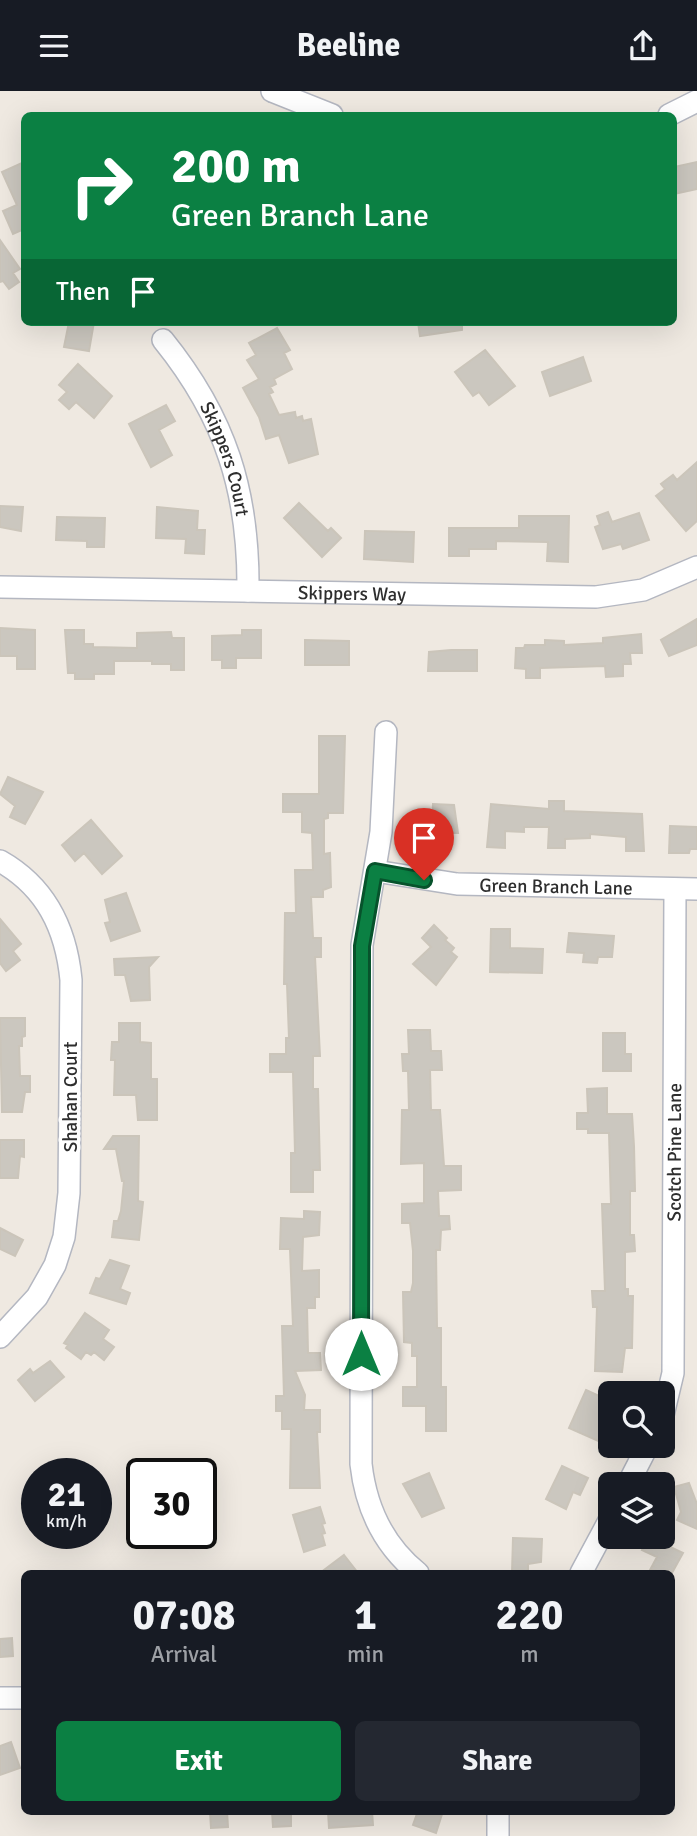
<!DOCTYPE html>
<style>
:root{--surface:#171b24;--page:#242831;--text:#f1f3f6;--muted:#9ea1a6;--accent:#0b8043}
body{margin:0;font-family:Signika,sans-serif;background:var(--page);color:var(--text);height:100vh;display:flex;flex-direction:column;font-size:26px;white-space:nowrap}
*{box-sizing:border-box;margin:0}
p{font-size:23px;color:var(--muted)}
.icon{flex:none;width:38px;height:38px;fill:none;stroke:currentColor;stroke-width:2;stroke-linecap:round;stroke-linejoin:round}
.map{position:relative;flex:1;overflow:hidden}
.details{position:absolute;left:21px;top:1479px;width:654px;height:245px;display:flex;flex-direction:column;background:var(--surface);border-radius:10px;box-shadow:0 7px 28px #0002}
.details>*{flex:none}
.hud{position:absolute;left:21px;top:21px;width:656px;height:214px;border-radius:10px;box-shadow:0 7px 28px #0002;background:#0b8043;color:#fff;overflow:hidden}
.fabs{position:absolute;left:598px;top:1290px;display:grid;gap:14px}
.fabs a{display:grid;place-items:center;width:77px;height:77px;border-radius:10px;background:var(--surface);box-shadow:0 7px 28px #0002;font-size:35px}
.speed{position:absolute;left:21px;top:1367px;display:flex;gap:14px;font-size:35px;font-weight:700;text-align:center}
.speed>*{display:grid;place-content:center;width:91px;height:91px;border-radius:50%;background:var(--surface);box-shadow:0 7px 28px #0002;line-height:1}
.speed small{font-size:18px;font-weight:400}
.speed .limit{border:4px solid #111;border-radius:10px;background:#fff;color:#111}
.pin{position:absolute;display:grid;place-items:center;width:60px;height:60px;color:#fff;margin:-72px -30px;border-radius:50% 50% 50% 0;rotate:-45deg;box-shadow:0 0 7px #0007}
.pin .icon{rotate:45deg}
.me{position:absolute;width:77px;margin:-38px;rotate:0deg;stroke-linejoin:round;filter:drop-shadow(0 0 5px #0008)}
.turn{display:flex;align-items:center;gap:24px;height:147px;padding:0 35px;font-size:32px}
.turn .icon{width:91px;height:91px;stroke-width:2.5}
.turn b{display:block;font-size:49px;line-height:60px}
.then{display:flex;align-items:center;height:66px;padding:0 35px;background:#0003;gap:14px;font-size:26px}
.eta{display:flex;justify-content:space-evenly;align-items:center;height:119px;text-align:center}
.eta b{font-size:42px;font-weight:800;line-height:49px}
.primary-button{display:flex;gap:14px;margin-top:auto;padding:14px 35px}
.primary-button a{flex:1;height:80px;border-radius:10px;background:var(--accent);color:#fff;font-size:28px;font-weight:800;line-height:80px;text-align:center}
.primary-button a+a{background:var(--page);color:var(--text)}
header{display:flex;justify-content:space-between;align-items:center;height:91px;padding:0 35px;background:var(--surface);font-size:32px;font-weight:800}
.map>svg:first-child{display:block}
.building{fill:#cbc7bf;stroke:#cbc5ba;stroke-width:2}
.lines{fill:none;stroke-linecap:round;stroke-linejoin:round}
.minor-casing{stroke:#b4b7c1;stroke-width:24}
.minor{stroke:#fff;stroke-width:21}
.route-casing{stroke:#07532c;stroke-width:18}
.route{stroke:#0b8043;stroke-width:12}
.labels{text-anchor:middle;stroke-width:7;stroke-linejoin:round;paint-order:stroke}
.street-label{font-size:19px;fill:#2e2e2e;stroke:#fff}
</style>
<header><svg class="icon" aria-label="menu" viewBox="0 0 24 24"><path d="M4 6h16M4 12h16M4 18h16"/></svg>Beeline<svg class="icon" aria-label="share" viewBox="0 0 24 24"><path d="M12 15V3M7 8l5-5 5 5M5 13v7h14v-7"/></svg></header>
<div class="map">
<svg width="697" height="1745" viewBox="0 0 697 1745">
<rect width="100%" height="100%" fill="#efe9e1"/>
<path class="building" d="M 24,71 L 24,138 L 13,143 L 3,120 L 17,114 L 2,81 Z
M 697,71 L 697,98 L 674,103 L 674,76 Z
M 0,149 L 20,178 L 13,182 L 19,191 L 9,198 L 3,190 L 0,191 Z
M 69,231 L 94,231 L 89,260 L 64,256 Z
M 418,231 L 462,231 L 462,239 L 420,245 Z
M 277,237 L 290,259 L 284,262 L 292,278 L 274,288 L 276,293 L 270,296 L 273,301 L 269,303 L 279,324 L 295,321 L 296,327 L 302,325 L 303,330 L 311,328 L 318,363 L 289,372 L 279,344 L 266,348 L 259,326 L 243,297 L 259,288 L 247,269 L 256,264 L 249,252 Z
M 485,259 L 515,295 L 489,314 L 479,301 L 473,305 L 455,281 Z
M 583,266 L 591,290 L 550,305 L 542,281 Z
M 78,273 L 112,305 L 94,327 L 76,311 L 69,318 L 59,309 L 67,301 L 59,294 Z
M 166,314 L 175,330 L 159,339 L 172,364 L 151,376 L 129,333 Z
M 697,371 L 697,430 L 686,440 L 656,405 L 665,398 L 661,393 L 673,384 L 677,389 Z
M 299,412 L 328,440 L 331,437 L 341,447 L 322,466 L 284,427 Z
M 0,415 L 23,416 L 21,440 L 0,436 Z
M 157,416 L 198,420 L 197,439 L 205,439 L 204,463 L 185,462 L 186,448 L 156,447 Z
M 608,421 L 612,431 L 639,422 L 649,449 L 623,458 L 621,453 L 603,458 L 595,436 L 600,434 L 597,425 Z
M 519,425 L 569,425 L 568,471 L 547,470 L 548,451 L 496,450 L 496,458 L 469,458 L 469,465 L 449,465 L 449,437 L 519,437 Z
M 57,426 L 105,427 L 104,456 L 87,456 L 87,450 L 56,449 Z
M 365,440 L 414,441 L 413,471 L 364,468 Z
M 697,528 L 697,554 L 669,565 L 661,549 Z
M 0,537 L 35,539 L 35,578 L 17,578 L 17,565 L 0,565 Z
M 65,539 L 84,539 L 84,553 L 93,553 L 93,556 L 137,557 L 137,542 L 171,541 L 172,547 L 184,547 L 184,579 L 171,579 L 171,573 L 152,573 L 152,570 L 114,570 L 114,583 L 94,583 L 94,588 L 75,588 L 75,582 L 68,582 Z
M 242,539 L 261,539 L 261,567 L 236,567 L 236,577 L 222,577 L 222,569 L 212,569 L 212,545 L 242,544 Z
M 641,543 L 642,562 L 630,562 L 631,573 L 623,573 L 623,585 L 606,586 L 605,575 L 540,577 L 540,587 L 526,587 L 526,578 L 515,577 L 516,557 L 524,557 L 525,554 L 545,554 L 545,549 L 564,550 L 564,554 L 603,552 L 603,547 Z
M 305,549 L 349,550 L 349,574 L 305,574 Z
M 451,559 L 477,559 L 477,580 L 428,580 L 429,561 Z
M 319,645 L 345,645 L 343,722 L 328,722 L 328,727 L 324,728 L 324,763 L 330,762 L 331,796 L 323,799 L 323,806 L 311,806 L 313,847 L 321,847 L 321,866 L 315,866 L 320,965 L 313,965 L 313,998 L 318,998 L 320,1079 L 313,1079 L 313,1101 L 291,1101 L 291,1062 L 295,1062 L 293,981 L 270,981 L 270,963 L 286,963 L 286,947 L 289,947 L 287,893 L 284,893 L 285,822 L 296,822 L 295,779 L 313,779 L 312,742 L 302,741 L 302,721 L 283,721 L 283,703 L 319,703 Z
M 8,686 L 43,701 L 25,733 L 10,726 L 15,715 L 0,703 Z
M 549,710 L 564,710 L 564,720 L 642,723 L 644,760 L 626,760 L 626,746 L 590,743 L 590,747 L 565,748 L 565,757 L 548,757 L 549,736 L 524,736 L 524,741 L 505,740 L 505,757 L 487,756 L 491,713 L 549,718 Z
M 433,713 L 454,714 L 458,742 L 451,742 L 451,746 L 427,745 L 427,730 L 432,730 Z
M 91,729 L 122,765 L 102,783 L 84,762 L 75,770 L 62,754 Z
M 670,735 L 697,736 L 697,758 L 690,758 L 689,762 L 669,762 Z
M 126,802 L 140,840 L 111,850 L 105,832 L 110,831 L 105,809 Z
M 0,828 L 21,853 L 13,860 L 20,869 L 6,880 L 0,872 Z
M 434,834 L 447,847 L 445,849 L 454,857 L 451,861 L 457,866 L 436,894 L 413,873 L 431,856 L 422,847 Z
M 491,838 L 510,838 L 510,857 L 543,858 L 542,882 L 490,881 Z
M 569,842 L 614,845 L 612,866 L 598,866 L 597,872 L 583,871 L 584,862 L 567,861 Z
M 158,866 L 149,876 L 150,909 L 131,910 L 125,884 L 115,884 L 114,868 Z
M 0,927 L 25,927 L 25,945 L 22,946 L 22,955 L 19,955 L 20,985 L 30,985 L 30,1001 L 25,1001 L 22,1021 L 2,1021 Z
M 119,932 L 140,932 L 140,951 L 151,952 L 151,988 L 157,988 L 157,1029 L 138,1029 L 136,1004 L 114,1004 L 115,969 L 111,969 L 112,951 L 119,951 Z
M 408,939 L 430,939 L 431,960 L 441,960 L 442,979 L 430,979 L 431,1019 L 440,1019 L 444,1075 L 461,1075 L 461,1099 L 438,1100 L 439,1125 L 449,1125 L 450,1138 L 441,1139 L 440,1159 L 436,1159 L 437,1237 L 441,1237 L 441,1296 L 446,1296 L 446,1340 L 426,1340 L 426,1315 L 403,1315 L 403,1296 L 417,1296 L 417,1265 L 412,1265 L 412,1252 L 404,1251 L 403,1201 L 411,1201 L 413,1192 L 413,1160 L 410,1132 L 402,1132 L 402,1113 L 424,1112 L 424,1072 L 401,1073 L 402,1019 L 409,1019 L 408,980 L 403,980 L 402,963 L 409,963 Z
M 603,942 L 625,942 L 625,963 L 631,963 L 631,980 L 603,980 Z
M 607,997 L 607,1023 L 632,1023 L 634,1055 L 635,1100 L 630,1100 L 630,1144 L 634,1144 L 635,1160 L 625,1161 L 625,1198 L 628,1198 L 628,1205 L 633,1205 L 632,1257 L 625,1257 L 622,1281 L 595,1280 L 597,1216 L 593,1216 L 592,1200 L 605,1200 L 602,1113 L 611,1113 L 609,1042 L 588,1042 L 588,1038 L 577,1038 L 577,1022 L 588,1022 L 587,998 Z
M 113,1045 L 139,1045 L 138,1110 L 143,1111 L 139,1149 L 112,1146 L 114,1130 L 118,1130 L 121,1120 L 124,1090 L 122,1090 L 116,1058 L 104,1058 Z
M 0,1049 L 24,1049 L 24,1066 L 20,1065 L 18,1087 L 0,1087 Z
M 304,1120 L 320,1121 L 319,1144 L 303,1146 L 302,1180 L 319,1179 L 319,1206 L 315,1206 L 315,1217 L 307,1217 L 308,1262 L 320,1262 L 321,1279 L 295,1280 L 305,1304 L 304,1319 L 320,1319 L 320,1341 L 317,1341 L 320,1397 L 290,1397 L 291,1338 L 282,1338 L 282,1320 L 276,1320 L 276,1305 L 284,1305 L 282,1235 L 293,1235 L 290,1158 L 280,1158 L 281,1127 L 304,1128 Z
M 0,1137 L 23,1149 L 15,1165 L 0,1158 Z
M 110,1169 L 129,1175 L 120,1198 L 130,1202 L 126,1213 L 90,1202 L 96,1187 L 100,1188 Z
M 85,1222 L 109,1239 L 103,1248 L 114,1256 L 104,1269 L 94,1261 L 91,1264 L 86,1261 L 81,1268 L 66,1257 L 68,1254 L 64,1252 Z
M 50,1270 L 64,1286 L 35,1310 L 18,1289 L 30,1278 L 33,1282 Z
M 586,1299 L 608,1309 L 600,1333 L 611,1337 L 605,1353 L 569,1337 Z
M 562,1375 L 588,1387 L 580,1404 L 573,1401 L 566,1418 L 546,1408 Z
M 429,1382 L 444,1417 L 422,1426 L 403,1393 Z
M 689,1392 L 697,1413 L 697,1438 L 677,1429 L 681,1421 L 674,1396 Z
M 320,1416 L 325,1432 L 322,1433 L 325,1442 L 322,1443 L 325,1454 L 304,1461 L 293,1424 Z
M 649,1446 L 683,1462 L 672,1482 L 650,1479 L 657,1466 L 642,1459 Z
M 513,1447 L 542,1448 L 541,1471 L 528,1473 L 528,1482 L 512,1482 Z
M 344,1464 L 358,1482 L 320,1482 Z
M 12,1547 L 13,1565 L 0,1566 L 0,1548 Z
M 11,1651 L 20,1677 L 0,1684 L 0,1655 Z
M 210,1720 L 227,1720 L 228,1736 L 211,1737 Z
M 272,1720 L 291,1720 L 291,1735 L 273,1736 Z
M 328,1720 L 372,1720 L 373,1734 L 329,1737 Z
M 418,1720 L 443,1720 L 436,1742 L 413,1734 Z"/>
<g class="lines">
<defs>
<g id="minor">
<path d="M 272,0 L 332,24"/>
<path d="M 669,24 L 697,10"/>
<path id="s1" d="M 163,249 C 226,327 249,401 248,500"/>
<path id="s2" d="M 0,496 L 596,506 L 643,499 L 697,476"/>
<path d="M 386,641 L 381,741 L 362,854 L 361,1373 C 366,1417 383,1454 418,1482"/>
<path d="M 0,770 C 46,796 66,837 71,889 L 69,1102 L 64,1146 L 55,1174 L 37,1206 L 0,1246"/>
<path id="s3" d="M 375,780 L 457,793 L 697,798"/>
<path id="s4" d="M 663,1324 L 673,1282 L 675,798"/>
<path d="M 628,1393 L 648,1354"/>
<path d="M 581,1482 L 611,1426"/>
<path d="M 0,1607 L 24,1607"/>
<path d="M 498,1720 L 498,1745"/>
</g>
</defs>
<use href="#minor" class="minor-casing"/>
<use href="#minor" class="minor"/>
</g>
<g class="lines">
<defs>
<path id="route" d="M 361,1263 L 362,877 L 362,855 L 375,780 L 424,789"/>
</defs>
<use href="#route" class="route-casing"/>
<use href="#route" class="route"/>
</g>
<g class="labels">
<g class="street-label">
<text dy="7" stroke="none"><textPath href="#s1" startOffset="136">Skippers Court</textPath></text>
<text dy="7" stroke="none"><textPath href="#s2" startOffset="352">Skippers Way</textPath></text>
<text dy="7" stroke="none"><textPath href="#s3" startOffset="182">Green Branch Lane</textPath></text>
<text transform="translate(70 1006) rotate(-90)" y="7">Shahan Court</text>
<text dy="7" stroke="none"><textPath href="#s4" startOffset="264">Scotch Pine Lane</textPath></text>
</g>
</g>
</svg>
<div class="fabs">
<a><svg class="icon" aria-label="search" viewBox="0 0 24 24"><circle cx="10" cy="10" r="6"/><path d="M15 15l6 6"/></svg></a>
<a><svg class="icon" aria-label="layers" viewBox="0 0 24 24"><path d="M12 4l9 5-9 5-9-5zM3 14l9 5 9-5"/></svg></a>
</div>
<div class="speed"><div>21<small>km/h</small></div><div class="limit">30</div></div>
<div class="pin" style="left:424px;top:789px;background:#d93025"><svg class="icon" aria-label="arrive" viewBox="0 0 24 24"><path d="M6 21V4h12l-3 4 3 4H6"/></svg></div>
<svg class="me" style="left:361px;top:1263px" viewBox="-20 -20 40 40"><circle r="19" fill="#fff"/><path d="M0-13L10 11 0 6-10 11z" fill="#0b8043"/></svg>
<div class="hud">
<div class="turn"><svg class="icon" aria-label="right" viewBox="0 0 24 24"><path d="M7 20v-9h11M14 6l5 5-5 5"/></svg><div><b>200 m</b>Green Branch Lane</div></div>
<div class="then">Then<svg class="icon" aria-label="arrive" viewBox="0 0 24 24"><path d="M6 21V4h12l-3 4 3 4H6"/></svg></div>
</div>
<section class="details">
<div class="eta">
<div><b>07:08</b><p>Arrival</p></div>
<div><b>1</b><p>min</p></div>
<div><b>220</b><p>m</p></div>
</div>
<div class="primary-button"><a>Exit</a><a>Share</a></div>
</section>
</div>
